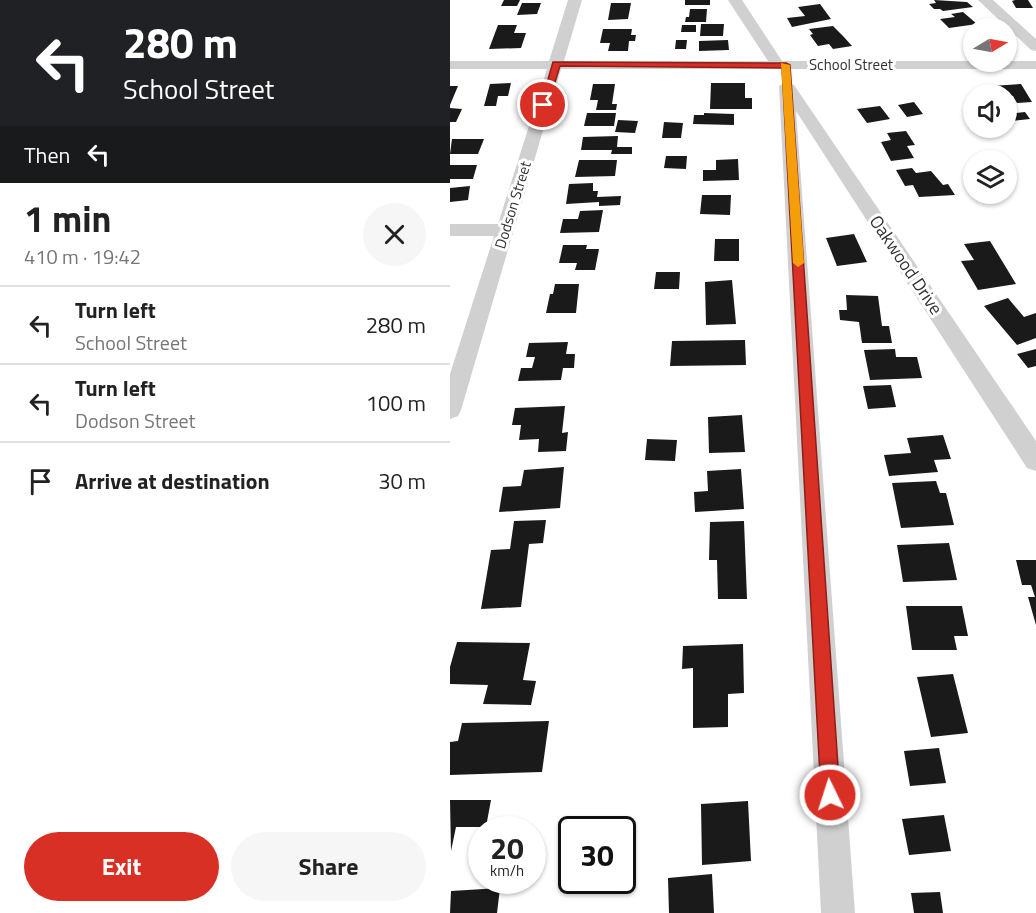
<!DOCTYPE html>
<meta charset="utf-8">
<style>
:root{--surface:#fff;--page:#f6f6f6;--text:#222;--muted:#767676;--line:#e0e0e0;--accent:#d93025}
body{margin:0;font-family:"Titillium Web",sans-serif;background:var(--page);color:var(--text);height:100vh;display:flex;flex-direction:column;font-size:22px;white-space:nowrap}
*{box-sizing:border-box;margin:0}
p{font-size:20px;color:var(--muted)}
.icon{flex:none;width:33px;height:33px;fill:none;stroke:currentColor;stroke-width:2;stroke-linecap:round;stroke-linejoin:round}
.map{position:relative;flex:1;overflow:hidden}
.panel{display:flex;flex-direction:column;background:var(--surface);width:450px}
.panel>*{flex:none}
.banner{background:#202124;color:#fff;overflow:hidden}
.needle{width:39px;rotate:80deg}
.buttons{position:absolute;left:513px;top:18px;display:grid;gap:12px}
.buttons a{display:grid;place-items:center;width:54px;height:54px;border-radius:50%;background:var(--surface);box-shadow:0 2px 4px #0004;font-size:30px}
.speed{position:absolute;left:18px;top:816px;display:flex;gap:12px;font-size:30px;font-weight:700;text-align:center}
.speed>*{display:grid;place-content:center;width:78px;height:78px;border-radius:50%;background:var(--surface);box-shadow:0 2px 4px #0004;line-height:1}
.speed small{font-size:15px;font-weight:400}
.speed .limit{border:3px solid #111;border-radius:9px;background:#fff;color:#111}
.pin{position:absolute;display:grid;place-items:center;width:51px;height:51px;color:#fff;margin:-26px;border:3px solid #fff;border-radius:50%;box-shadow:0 2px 6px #0007}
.me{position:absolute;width:66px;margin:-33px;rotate:356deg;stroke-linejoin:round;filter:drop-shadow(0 0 4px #0008)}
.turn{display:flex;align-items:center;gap:21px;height:126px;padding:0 24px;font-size:27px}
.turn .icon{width:78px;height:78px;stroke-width:2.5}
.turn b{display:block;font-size:42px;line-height:51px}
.then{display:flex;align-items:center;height:57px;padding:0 24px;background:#0003;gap:12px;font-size:22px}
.round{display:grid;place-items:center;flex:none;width:63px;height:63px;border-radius:32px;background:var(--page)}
.head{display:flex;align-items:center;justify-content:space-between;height:102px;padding:0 24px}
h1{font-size:36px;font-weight:700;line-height:45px}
.primary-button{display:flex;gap:12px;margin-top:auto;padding:12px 24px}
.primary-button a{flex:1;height:69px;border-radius:36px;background:var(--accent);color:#fff;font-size:24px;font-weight:700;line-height:69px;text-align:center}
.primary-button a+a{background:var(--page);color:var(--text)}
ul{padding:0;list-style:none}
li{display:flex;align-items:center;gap:18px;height:78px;padding:0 24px;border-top:2px solid var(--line)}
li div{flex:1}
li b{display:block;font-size:22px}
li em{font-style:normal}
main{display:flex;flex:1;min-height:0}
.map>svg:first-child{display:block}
.building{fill:#1a1a1a}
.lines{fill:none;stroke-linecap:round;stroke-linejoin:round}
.minor{fill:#d0d0d0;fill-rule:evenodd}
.route{fill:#d93025;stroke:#8d1f18;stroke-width:1.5}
.slow{fill:#f59e0b}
.labels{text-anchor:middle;stroke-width:6;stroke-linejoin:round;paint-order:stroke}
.far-street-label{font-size:15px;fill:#333;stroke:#fff}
.street-label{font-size:18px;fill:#333;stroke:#fff}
</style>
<main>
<section class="panel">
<div class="banner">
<div class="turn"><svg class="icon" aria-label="left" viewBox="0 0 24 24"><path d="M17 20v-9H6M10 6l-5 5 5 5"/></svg><div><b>280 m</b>School Street</div></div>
<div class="then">Then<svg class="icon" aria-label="left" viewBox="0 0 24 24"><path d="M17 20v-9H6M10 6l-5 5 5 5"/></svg></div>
</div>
<div class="head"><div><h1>1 min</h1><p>410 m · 19:42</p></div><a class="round"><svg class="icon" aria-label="close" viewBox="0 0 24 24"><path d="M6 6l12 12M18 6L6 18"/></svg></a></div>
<ul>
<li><svg class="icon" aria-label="left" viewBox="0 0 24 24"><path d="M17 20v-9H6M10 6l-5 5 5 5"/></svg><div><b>Turn left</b><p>School Street</p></div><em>280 m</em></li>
<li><svg class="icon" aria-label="left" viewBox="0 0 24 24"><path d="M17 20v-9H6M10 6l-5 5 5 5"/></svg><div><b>Turn left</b><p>Dodson Street</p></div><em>100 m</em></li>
<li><svg class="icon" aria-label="arrive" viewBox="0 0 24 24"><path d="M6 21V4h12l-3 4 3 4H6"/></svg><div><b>Arrive at destination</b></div><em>30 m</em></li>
</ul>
<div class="primary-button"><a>Exit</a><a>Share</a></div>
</section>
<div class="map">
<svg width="586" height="913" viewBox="0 0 586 913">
<rect width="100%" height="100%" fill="#fff"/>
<path class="building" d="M 54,0 L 70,0 L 67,6 L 51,6 Z
M 235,0 L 260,0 L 260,5 L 235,5 Z
M 484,0 L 517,2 L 523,7 L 493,11 L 490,9 L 484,9 L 479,4 L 486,3 Z
M 565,0 L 578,0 L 583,8 L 566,8 L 562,1 Z
M 72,3 L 91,3 L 87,14 L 67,15 Z
M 161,3 L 181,3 L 178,19 L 158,20 Z
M 370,4 L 381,19 L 342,27 L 337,18 L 355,16 L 348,7 Z
M 240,9 L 257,9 L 256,22 L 235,22 L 236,17 L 239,17 Z
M 513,12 L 527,24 L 499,28 L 490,19 L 505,17 L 501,14 Z
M 251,24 L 274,24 L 273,36 L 250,36 Z
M 48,25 L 67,25 L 64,33 L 76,33 L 71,48 L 39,49 Z
M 232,25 L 246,25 L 246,32 L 231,32 Z
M 383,26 L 393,36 L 402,46 L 383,49 L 379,44 L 368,46 L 360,35 L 363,34 L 359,29 Z
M 153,29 L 182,29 L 181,35 L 186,35 L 185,41 L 179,41 L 178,51 L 158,51 L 160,43 L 150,43 Z
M 226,40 L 237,40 L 236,49 L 225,49 Z
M 278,40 L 279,50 L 249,51 L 249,41 Z
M 61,83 L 58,96 L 48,96 L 46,106 L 34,106 L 40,84 Z
M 261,83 L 295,83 L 295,98 L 302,98 L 302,109 L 260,109 Z
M 143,84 L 165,84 L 162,104 L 167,104 L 166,110 L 146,110 L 148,100 L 140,100 Z
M 571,84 L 582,102 L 567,103 L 563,96 L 546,94 L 541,86 Z
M 0,86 L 8,86 L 0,105 Z
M 464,102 L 473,114 L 457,117 L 448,105 Z
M 430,106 L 440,119 L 417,123 L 407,109 Z
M 0,108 L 12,109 L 6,122 L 0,122 Z
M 575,112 L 580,119 L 562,121 L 557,114 Z
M 137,113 L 166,113 L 164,126 L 134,126 Z
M 254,113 L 284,114 L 284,125 L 243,124 L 244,115 L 254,115 Z
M 168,120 L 188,121 L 185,133 L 165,132 Z
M 214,122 L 233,123 L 231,138 L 212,138 Z
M 456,131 L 465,145 L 457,146 L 464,158 L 441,161 L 431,142 L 441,140 L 437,133 Z
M 168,136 L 167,147 L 182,147 L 182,154 L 161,154 L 162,150 L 131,150 L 133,137 Z
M 2,139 L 34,139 L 28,154 L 0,154 Z
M 216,156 L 237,156 L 236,169 L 214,168 Z
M 288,159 L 289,180 L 253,181 L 253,170 L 266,170 L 266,160 Z
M 129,160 L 167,160 L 165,176 L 125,177 Z
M 0,165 L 27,165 L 23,179 L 0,179 Z
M 462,168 L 466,173 L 481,171 L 493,185 L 498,184 L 505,195 L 469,197 L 463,185 L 455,186 L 446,170 Z
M 143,183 L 143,191 L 148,191 L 147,197 L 171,196 L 170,205 L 149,206 L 149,202 L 116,204 L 119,184 Z
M 20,186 L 18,200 L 0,202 L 0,188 Z
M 252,195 L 281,195 L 280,215 L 250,214 Z
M 153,210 L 149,232 L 110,233 L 113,219 L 128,219 L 130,211 Z
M 404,234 L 417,262 L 387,266 L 376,238 Z
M 265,239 L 289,239 L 289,261 L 264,261 Z
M 540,241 L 566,284 L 528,290 L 511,261 L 524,260 L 514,244 Z
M 113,245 L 137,245 L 136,249 L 149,249 L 145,270 L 125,270 L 127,263 L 109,263 Z
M 206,272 L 230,272 L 229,289 L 204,289 Z
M 282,280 L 286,324 L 256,325 L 255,282 Z
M 105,284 L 129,284 L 126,313 L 96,313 L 100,294 L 103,294 Z
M 396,295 L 428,296 L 432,326 L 439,326 L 442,343 L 412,343 L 409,322 L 390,320 L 389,310 L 397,310 Z
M 558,298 L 574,317 L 586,313 L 586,338 L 567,345 L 534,306 Z
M 295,340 L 296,365 L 220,366 L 222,341 Z
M 118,342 L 116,354 L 125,354 L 124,368 L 113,368 L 111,380 L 68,381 L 71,368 L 82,368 L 85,357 L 76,357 L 79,343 Z
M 445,349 L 446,357 L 467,357 L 472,378 L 420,380 L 414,350 Z
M 586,349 L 586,366 L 578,368 L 567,354 Z
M 441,385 L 446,407 L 418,409 L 413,386 Z
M 115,406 L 112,433 L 118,432 L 116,451 L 88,452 L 89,439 L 69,440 L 71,425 L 62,425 L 65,408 Z
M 292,415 L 295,452 L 259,453 L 258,417 Z
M 493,435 L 501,459 L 484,460 L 488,472 L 439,476 L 434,455 L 461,453 L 457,438 Z
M 197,439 L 227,440 L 225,461 L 195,460 Z
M 114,467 L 110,508 L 49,512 L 53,487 L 71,486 L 74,470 Z
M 291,469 L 294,509 L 245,512 L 244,492 L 258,491 L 257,471 Z
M 486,481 L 490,493 L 496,493 L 504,525 L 451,528 L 442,483 Z
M 96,520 L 93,543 L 79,544 L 71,607 L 31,609 L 41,550 L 60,549 L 64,521 Z
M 294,521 L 297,599 L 268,599 L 267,560 L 259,560 L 260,522 Z
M 499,543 L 507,580 L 453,582 L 447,545 Z
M 566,560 L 586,560 L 586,625 L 578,597 L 585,597 L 581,585 L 572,585 Z
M 456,606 L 512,606 L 518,636 L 504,636 L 507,650 L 462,650 Z
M 7,642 L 80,643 L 73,680 L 86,681 L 81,705 L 33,704 L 38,685 L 0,684 L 0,667 Z
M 293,644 L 294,693 L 278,694 L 278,727 L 243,728 L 243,668 L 232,669 L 233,646 Z
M 503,674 L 518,733 L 481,737 L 467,677 Z
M 99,721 L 92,772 L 0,775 L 0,742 L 8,741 L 12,723 Z
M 489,748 L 496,783 L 460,786 L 454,751 Z
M 0,800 L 41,800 L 36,827 L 6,827 L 1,851 Z
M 298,801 L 301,861 L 252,865 L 251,804 Z
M 494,815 L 501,851 L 459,855 L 452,819 Z
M 262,874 L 264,913 L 219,913 L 218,878 Z
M 50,888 L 47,913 L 0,913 L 1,891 Z
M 490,892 L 493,913 L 464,913 L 461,893 Z"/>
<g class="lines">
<path class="minor" d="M 118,0 L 132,0 L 114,61 L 318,61 L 278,0 L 292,0 L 332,61 L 586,61 L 586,69 L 111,69 L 11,410 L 8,416 L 0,419 L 0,374 L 44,236 L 0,236 L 0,224 L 48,224 L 97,69 L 0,69 L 0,61 L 99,61 Z
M 528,0 L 543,0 L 586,39 L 586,51 L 581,50 Z
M 337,81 L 344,85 L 586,441 L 586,471 L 577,468 L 346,111 L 405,913 L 371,913 L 329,86 Z"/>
</g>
<path class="route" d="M 103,62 L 336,63 L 340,65 L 390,795 L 387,801 L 380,804 L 374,801 L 371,795 L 332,68 L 110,66 L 98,105 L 90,107 Z"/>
<path class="slow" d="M 331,63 L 340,65 L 354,263 L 348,267 L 343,263 Z"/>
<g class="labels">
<g class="far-street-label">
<text x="401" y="70">School Street</text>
<text transform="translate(63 205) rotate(-73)" y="5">Dodson Street</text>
</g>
<g class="street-label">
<text transform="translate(456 265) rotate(56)" y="6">Oakwood Drive</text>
</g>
</g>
</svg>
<div class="buttons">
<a><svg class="needle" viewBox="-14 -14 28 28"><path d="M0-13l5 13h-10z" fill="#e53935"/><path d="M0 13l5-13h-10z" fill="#767676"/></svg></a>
<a><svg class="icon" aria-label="sound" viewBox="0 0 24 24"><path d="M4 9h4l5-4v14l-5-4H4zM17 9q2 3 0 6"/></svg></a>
<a><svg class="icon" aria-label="layers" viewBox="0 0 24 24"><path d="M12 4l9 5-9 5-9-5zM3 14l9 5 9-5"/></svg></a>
</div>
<div class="speed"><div>20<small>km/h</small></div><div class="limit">30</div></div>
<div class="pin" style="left:93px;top:105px;background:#d93025"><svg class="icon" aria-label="arrive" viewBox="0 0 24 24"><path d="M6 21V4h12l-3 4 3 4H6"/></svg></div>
<svg class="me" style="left:380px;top:795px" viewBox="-20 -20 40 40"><circle r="17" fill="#d93025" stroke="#fff" stroke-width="3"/><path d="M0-11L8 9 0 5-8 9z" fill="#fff"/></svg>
</div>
</main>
